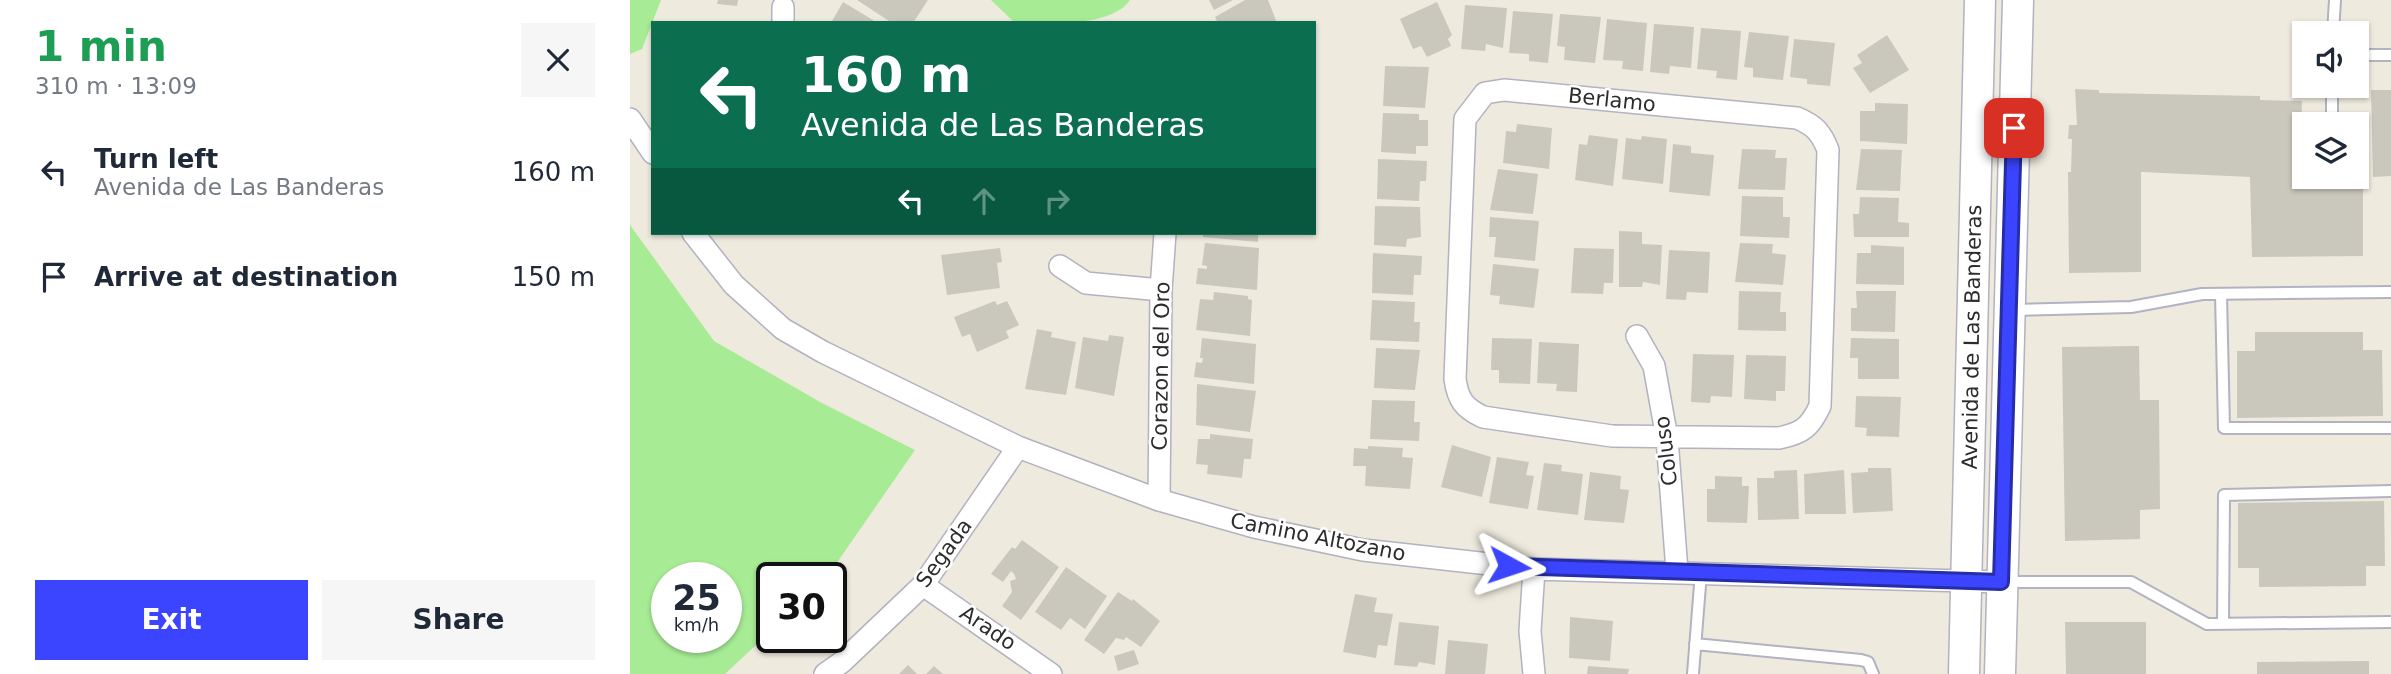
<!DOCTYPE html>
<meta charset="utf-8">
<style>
:root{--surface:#fff;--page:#f6f6f7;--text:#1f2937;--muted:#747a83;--accent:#3b45ff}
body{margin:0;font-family:"DejaVu Sans",sans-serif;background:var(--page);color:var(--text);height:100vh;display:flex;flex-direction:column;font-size:26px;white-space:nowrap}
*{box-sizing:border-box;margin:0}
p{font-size:23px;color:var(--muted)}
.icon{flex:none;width:38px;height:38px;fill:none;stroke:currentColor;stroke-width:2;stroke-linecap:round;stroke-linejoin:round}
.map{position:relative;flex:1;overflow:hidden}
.sheet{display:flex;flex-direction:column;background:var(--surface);width:630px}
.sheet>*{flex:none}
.top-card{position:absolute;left:21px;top:21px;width:665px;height:214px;border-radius:0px;box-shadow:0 2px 5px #0004;background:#0b6e4f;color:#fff;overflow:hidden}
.controls{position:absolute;left:1662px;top:21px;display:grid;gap:14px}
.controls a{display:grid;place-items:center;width:77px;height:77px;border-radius:0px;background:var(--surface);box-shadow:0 2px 5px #0004;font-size:35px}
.speed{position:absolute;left:21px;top:562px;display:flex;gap:14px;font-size:35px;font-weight:700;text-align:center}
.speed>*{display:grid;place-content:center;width:91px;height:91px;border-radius:50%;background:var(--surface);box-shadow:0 2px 5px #0004;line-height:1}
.speed small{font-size:18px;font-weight:400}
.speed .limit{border:4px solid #111;border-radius:10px;background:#fff;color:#111}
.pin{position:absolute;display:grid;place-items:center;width:60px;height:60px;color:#fff;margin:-30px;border-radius:14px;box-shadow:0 4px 10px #0006}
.me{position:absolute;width:77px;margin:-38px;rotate:95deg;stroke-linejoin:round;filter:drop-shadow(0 0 5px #0008)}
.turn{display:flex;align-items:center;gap:24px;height:147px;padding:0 35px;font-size:32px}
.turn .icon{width:91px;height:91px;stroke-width:2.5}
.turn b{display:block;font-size:49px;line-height:60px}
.lanes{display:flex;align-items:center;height:66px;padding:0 35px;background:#0003;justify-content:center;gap:35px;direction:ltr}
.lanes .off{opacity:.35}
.round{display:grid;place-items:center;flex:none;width:74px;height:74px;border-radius:0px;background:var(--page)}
.overview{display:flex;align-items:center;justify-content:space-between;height:119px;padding:0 35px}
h1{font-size:42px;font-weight:700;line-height:52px;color:#1e9e55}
.primary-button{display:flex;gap:14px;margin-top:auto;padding:14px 35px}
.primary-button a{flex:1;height:80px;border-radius:0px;background:var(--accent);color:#fff;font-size:28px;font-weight:700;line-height:80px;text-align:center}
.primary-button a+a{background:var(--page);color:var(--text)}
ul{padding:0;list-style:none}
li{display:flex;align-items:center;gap:21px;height:105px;padding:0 35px}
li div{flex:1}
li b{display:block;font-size:26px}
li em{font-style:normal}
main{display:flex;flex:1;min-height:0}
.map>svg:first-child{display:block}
.green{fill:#a7eb95;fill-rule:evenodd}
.building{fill:#cac8bc}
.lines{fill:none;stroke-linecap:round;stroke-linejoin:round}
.service-casing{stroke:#b2b2c1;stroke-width:14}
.minor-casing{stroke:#b2b2c1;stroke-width:24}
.secondary-casing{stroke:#b2b2c1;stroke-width:33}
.service{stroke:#fff;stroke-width:10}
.minor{stroke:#fff;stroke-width:21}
.secondary{stroke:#fff;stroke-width:30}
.route-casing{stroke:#262da6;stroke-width:18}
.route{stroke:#3b45ff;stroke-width:12}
.labels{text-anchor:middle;stroke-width:5;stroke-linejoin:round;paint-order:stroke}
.street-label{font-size:21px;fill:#2c2c2c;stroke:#fff}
</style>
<main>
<section class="sheet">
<div class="overview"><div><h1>1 min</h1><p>310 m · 13:09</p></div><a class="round"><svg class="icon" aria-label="close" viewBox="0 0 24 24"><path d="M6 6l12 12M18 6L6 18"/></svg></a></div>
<ul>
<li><svg class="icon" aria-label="left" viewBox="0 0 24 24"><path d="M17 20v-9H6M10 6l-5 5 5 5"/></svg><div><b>Turn left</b><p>Avenida de Las Banderas</p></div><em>160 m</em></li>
<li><svg class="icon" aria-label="arrive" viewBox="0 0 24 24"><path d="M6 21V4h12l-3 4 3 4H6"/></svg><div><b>Arrive at destination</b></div><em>150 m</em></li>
</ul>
<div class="primary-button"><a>Exit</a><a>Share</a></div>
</section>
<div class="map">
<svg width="1761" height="674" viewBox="0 0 1761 674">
<rect width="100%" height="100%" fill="#efeade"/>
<path class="green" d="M 0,0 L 31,0 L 12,49 L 0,54 Z
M 361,0 L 500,0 C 481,28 416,23 385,23 Z
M 0,225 L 84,341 L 190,402 L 285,450 L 197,577 L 142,578 L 142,630 L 95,674 L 0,674 ZM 37,578 L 96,578 L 96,637 L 37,637 Z"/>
<path class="building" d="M 88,0 L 108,0 L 107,6 L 87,4 Z
M 227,0 L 298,0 L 283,23 L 262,23 Z
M 579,0 L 603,0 L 584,10 Z
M 615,0 L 638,0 L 647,23 L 588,23 L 585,17 Z
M 213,2 L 243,20 L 245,23 L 202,21 Z
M 807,2 L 822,35 L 818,39 L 821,46 L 797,57 L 791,46 L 783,49 L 770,19 Z
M 835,5 L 877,8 L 873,48 L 856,44 L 855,51 L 831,49 Z
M 883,11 L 923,14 L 918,63 L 899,61 L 899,54 L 879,53 Z
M 930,14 L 971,17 L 965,63 L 934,60 L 935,47 L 927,46 Z
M 977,19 L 1017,23 L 1013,71 L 992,69 L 993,61 L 973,60 Z
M 1024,24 L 1064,27 L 1061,68 L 1040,66 L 1039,74 L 1020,72 Z
M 1071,28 L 1111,31 L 1107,80 L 1086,78 L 1087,71 L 1067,69 Z
M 1119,32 L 1159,36 L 1153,80 L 1123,77 L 1123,68 L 1114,67 Z
M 1257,35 L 1279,70 L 1240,93 L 1223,68 L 1232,63 L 1227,55 Z
M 1164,39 L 1205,43 L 1200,86 L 1177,84 L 1177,79 L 1160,77 Z
M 755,66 L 799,67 L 795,108 L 753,106 Z
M 1445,89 L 1469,90 L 1469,93 L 1630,96 L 1630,100 L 1672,101 L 1670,177 L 1733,177 L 1733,256 L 1622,257 L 1620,177 L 1511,172 L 1511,272 L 1439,273 L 1438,172 L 1441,172 L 1442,139 L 1438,139 L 1439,125 L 1447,125 Z
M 1741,90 L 1761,90 L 1761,176 L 1743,177 Z
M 1245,103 L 1278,104 L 1277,144 L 1230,141 L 1230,111 L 1245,111 Z
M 753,113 L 789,114 L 789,120 L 798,120 L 798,146 L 786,146 L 786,154 L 751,152 Z
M 887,124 L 922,128 L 919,169 L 873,163 L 876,131 L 886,132 Z
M 959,135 L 988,139 L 983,186 L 945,180 L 949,144 L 957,145 Z
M 1012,136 L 1037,139 L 1033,184 L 992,179 L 996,138 L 1011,140 Z
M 1043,144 L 1061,146 L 1061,153 L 1084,155 L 1080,196 L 1039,192 Z
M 1112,149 L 1146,150 L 1145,158 L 1157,158 L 1155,190 L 1108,189 Z
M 1231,149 L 1272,150 L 1270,191 L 1226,190 Z
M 748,159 L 797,161 L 796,181 L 790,181 L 789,201 L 747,199 Z
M 868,169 L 908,174 L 903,214 L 860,210 Z
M 1112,196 L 1153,197 L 1153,217 L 1160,217 L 1159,238 L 1110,236 Z
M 1230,197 L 1269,198 L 1268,222 L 1279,223 L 1279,237 L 1224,237 L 1223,214 L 1229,214 Z
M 745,206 L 790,207 L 791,237 L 777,239 L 776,247 L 744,245 Z
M 860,217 L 909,221 L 905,261 L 864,257 L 866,237 L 859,237 Z
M 989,231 L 1012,232 L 1012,244 L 1032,245 L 1030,285 L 1013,282 L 1012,287 L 989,287 Z
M 573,233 L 628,233 L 628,242 L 573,237 Z
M 575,243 L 629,248 L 627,290 L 566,284 L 568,268 L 577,269 L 577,266 L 572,265 Z
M 1110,243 L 1143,244 L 1142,253 L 1156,255 L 1153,285 L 1105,282 Z
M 1241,245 L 1274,247 L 1274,285 L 1226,284 L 1227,253 L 1241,253 Z
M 370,248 L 372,262 L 367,263 L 370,288 L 317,295 L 311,255 Z
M 944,248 L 984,249 L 983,283 L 974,283 L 973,294 L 941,293 Z
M 1039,250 L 1080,252 L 1078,293 L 1057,292 L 1056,300 L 1036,299 Z
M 743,253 L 792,256 L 791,275 L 784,275 L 783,295 L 742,293 Z
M 863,264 L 909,269 L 904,308 L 869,304 L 870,296 L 860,295 Z
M 1109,291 L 1151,292 L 1150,312 L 1156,312 L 1156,331 L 1108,330 Z
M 1226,291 L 1266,291 L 1265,332 L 1221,331 L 1221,308 L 1227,308 Z
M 584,292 L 618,296 L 618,299 L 622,300 L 620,336 L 566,330 L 570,299 L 583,300 Z
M 742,300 L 785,302 L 784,322 L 790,322 L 789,342 L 740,340 Z
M 365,301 L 367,305 L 377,301 L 389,325 L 376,331 L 379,338 L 347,352 L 340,334 L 332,337 L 324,317 Z
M 407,329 L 422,332 L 421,337 L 446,342 L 436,395 L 395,389 Z
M 1625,332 L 1733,332 L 1733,350 L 1752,350 L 1753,416 L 1607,418 L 1607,351 L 1625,351 Z
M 479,335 L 494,337 L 484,396 L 445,388 L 453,337 L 478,341 Z
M 572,338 L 626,344 L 624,384 L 564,377 L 566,362 L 572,363 L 573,358 L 570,358 Z
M 862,338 L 902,339 L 900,384 L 869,383 L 869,370 L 861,370 Z
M 1221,338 L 1269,339 L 1269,379 L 1228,379 L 1228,358 L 1220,358 Z
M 909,342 L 949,344 L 947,392 L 926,391 L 927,384 L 907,383 Z
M 1509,346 L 1510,400 L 1529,400 L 1530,509 L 1510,510 L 1510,539 L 1435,541 L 1432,347 Z
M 746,348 L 790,350 L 785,390 L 744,388 Z
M 1063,354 L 1104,355 L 1102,397 L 1081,396 L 1080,403 L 1061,402 Z
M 1116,355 L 1156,356 L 1155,391 L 1146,391 L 1146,401 L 1114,399 Z
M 567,384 L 626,391 L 620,432 L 566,425 Z
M 1226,396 L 1271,397 L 1269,437 L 1236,436 L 1237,428 L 1225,427 Z
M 742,400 L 785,401 L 784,422 L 790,422 L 789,441 L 740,439 Z
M 580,434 L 623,439 L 621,459 L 614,459 L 612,478 L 577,474 L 578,465 L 566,464 L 568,439 L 580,439 Z
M 822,445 L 861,457 L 852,497 L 811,487 Z
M 738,446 L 773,448 L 772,457 L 783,458 L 780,489 L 735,486 L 736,466 L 723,466 L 724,448 L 738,449 Z
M 867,457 L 899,462 L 896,475 L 904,476 L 898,509 L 859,503 Z
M 914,463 L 932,465 L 931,471 L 953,474 L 948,515 L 907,510 Z
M 1238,468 L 1261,468 L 1263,511 L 1223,513 L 1221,473 L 1238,472 Z
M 1167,470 L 1169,519 L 1128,520 L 1127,478 L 1144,478 L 1144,471 Z
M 1214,470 L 1216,514 L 1175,514 L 1174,474 Z
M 960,472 L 991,476 L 990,489 L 999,490 L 994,523 L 954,520 Z
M 1085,476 L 1112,477 L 1112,486 L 1119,486 L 1117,523 L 1077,522 L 1077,489 L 1085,489 Z
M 1754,501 L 1755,566 L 1736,566 L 1736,586 L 1629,587 L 1629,568 L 1608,568 L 1608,503 Z
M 392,540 L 429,567 L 391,620 L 372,606 L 382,592 L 380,581 L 386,579 L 384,574 L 381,571 L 373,582 L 361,574 L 382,547 L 385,549 Z
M 436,567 L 477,596 L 455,629 L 440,618 L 431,630 L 405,612 Z
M 488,592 L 502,601 L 503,599 L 530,621 L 511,647 L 496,637 L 494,640 L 486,638 L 474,654 L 454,640 Z
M 725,594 L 747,598 L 744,612 L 763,614 L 757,646 L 748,645 L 746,658 L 713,652 Z
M 940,617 L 983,621 L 980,661 L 939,658 Z
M 769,622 L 809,626 L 805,665 L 789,662 L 787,667 L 764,665 Z
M 1435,622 L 1516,622 L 1516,674 L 1436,674 Z
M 818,640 L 858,644 L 855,674 L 815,674 Z
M 504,650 L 509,664 L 488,671 L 484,656 Z
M 1739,661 L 1739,674 L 1627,674 L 1627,662 Z
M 278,665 L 287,674 L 269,674 Z
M 304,666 L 313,674 L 296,674 Z
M 958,666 L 999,669 L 998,674 L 957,674 Z"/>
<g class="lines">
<defs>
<path id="service" d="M 1703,33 L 1705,0
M 1727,55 L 1761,55
M 1702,86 L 1702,124
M 1591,294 L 1594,428 L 1761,428
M 1381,310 L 1501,307 L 1572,294 L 1761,292
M 1374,582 L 1501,582 L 1577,624 L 1761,622
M 1593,624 L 1594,495 L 1761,491
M 1065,644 L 1231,660 L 1238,662 L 1243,674
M 1063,674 L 1071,572"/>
<path id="minor" d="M 153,7 L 153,23
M 874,90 L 1167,118 C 1184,125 1191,132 1198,150 L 1190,406 C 1180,427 1173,433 1149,438 L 982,436 L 853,417 C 834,408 828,400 825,379 L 835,119 L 855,93 Z
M 0,119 L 23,153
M 63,233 L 104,285 L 153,329 L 193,352 L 388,447 L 529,500 L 624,527 L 733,550 L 904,569 L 1371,582
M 430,266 L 456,283 L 531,290
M 1007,336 L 1024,366 L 1037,438 L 1047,571
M 529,500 L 531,290 L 535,233
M 904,569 L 900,631 L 904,674
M 293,585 L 421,674
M 195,674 L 212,662 L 293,585 L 388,447"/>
<path id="secondary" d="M 1334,674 L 1350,0
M 1370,674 L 1388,0"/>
</defs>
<use href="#service" class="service-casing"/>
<use href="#minor" class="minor-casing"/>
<use href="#secondary" class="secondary-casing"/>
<use href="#service" class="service"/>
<use href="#minor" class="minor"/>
<use href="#secondary" class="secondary"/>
</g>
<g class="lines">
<defs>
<path id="route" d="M 879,566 L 1371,582 L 1384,128"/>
</defs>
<use href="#route" class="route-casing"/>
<use href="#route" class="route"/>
</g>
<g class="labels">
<g class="street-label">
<text transform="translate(982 100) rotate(6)" y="7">Berlamo</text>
<text transform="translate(1342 337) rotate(-89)" y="7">Avenida de Las Banderas</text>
<text transform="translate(531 366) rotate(-89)" y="7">Corazon del Oro</text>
<text transform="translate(1036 451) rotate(-97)" y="7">Coluso</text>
<text transform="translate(688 537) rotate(11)" y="7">Camino Altozano</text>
<text transform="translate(314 553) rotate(-54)" y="7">Segada</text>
<text transform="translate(358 628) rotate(34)" y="7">Arado</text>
</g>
</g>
</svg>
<div class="controls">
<a><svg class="icon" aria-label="sound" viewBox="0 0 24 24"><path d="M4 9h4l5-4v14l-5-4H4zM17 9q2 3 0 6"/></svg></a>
<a><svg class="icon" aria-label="layers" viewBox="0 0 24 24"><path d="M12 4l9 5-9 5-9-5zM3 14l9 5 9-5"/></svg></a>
</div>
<div class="speed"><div>25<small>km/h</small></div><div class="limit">30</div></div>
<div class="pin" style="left:1384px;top:128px;background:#d93025"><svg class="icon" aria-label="arrive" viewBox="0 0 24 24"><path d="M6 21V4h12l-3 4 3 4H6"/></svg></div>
<svg class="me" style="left:879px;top:566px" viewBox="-20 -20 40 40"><path d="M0-17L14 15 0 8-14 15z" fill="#3b45ff" stroke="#fff" stroke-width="4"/></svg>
<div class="top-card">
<div class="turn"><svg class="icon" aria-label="left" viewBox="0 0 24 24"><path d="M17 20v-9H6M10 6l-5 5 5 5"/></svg><div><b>160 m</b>Avenida de Las Banderas</div></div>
<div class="lanes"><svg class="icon" aria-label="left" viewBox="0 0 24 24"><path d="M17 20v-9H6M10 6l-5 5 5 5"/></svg><svg class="icon off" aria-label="ahead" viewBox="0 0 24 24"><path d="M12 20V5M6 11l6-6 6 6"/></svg><svg class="icon off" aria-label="right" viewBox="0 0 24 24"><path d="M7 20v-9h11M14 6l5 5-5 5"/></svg></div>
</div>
</div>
</main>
